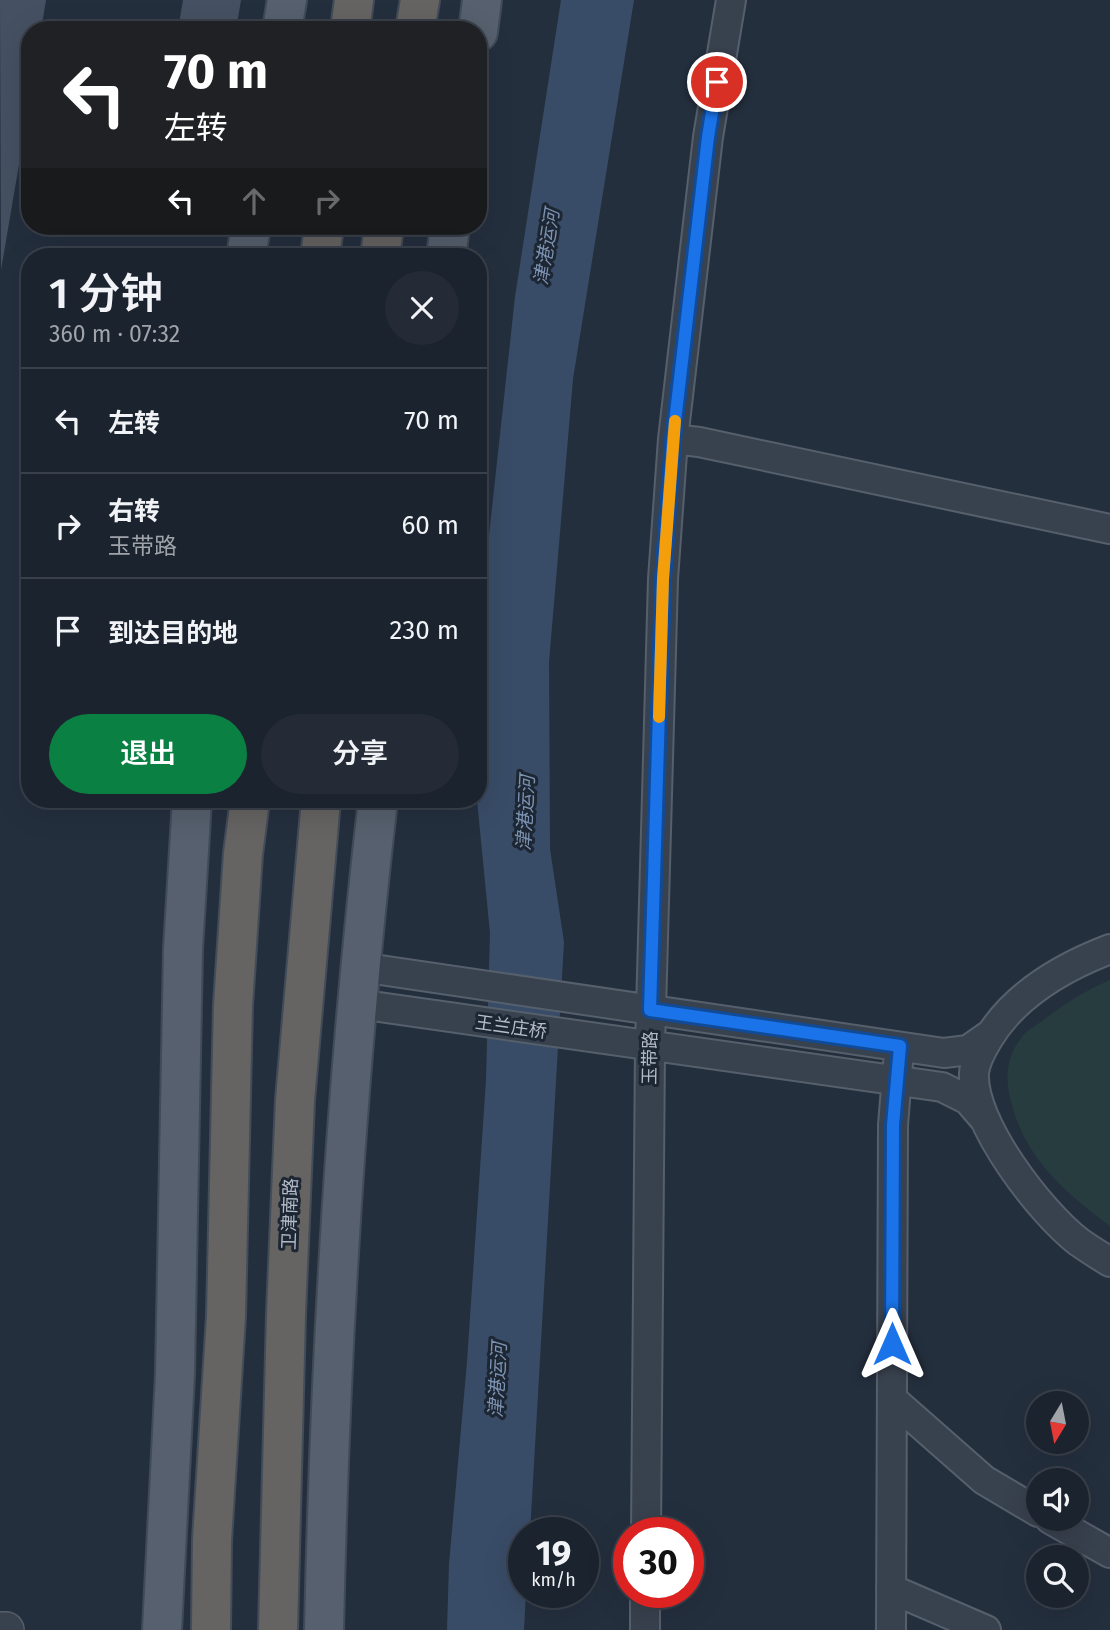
<!DOCTYPE html>
<html lang="zh">
<meta charset="utf-8">
<style>
:root{--surface:#1b232e;--page:#242b36;--text:#f1f3f6;--muted:#a0a4aa;--line:#39404a;--accent:#0b8043}
body{margin:0;font-family:"Fira Sans","Noto Sans SC",sans-serif;background:var(--page);color:var(--text);height:100vh;display:flex;flex-direction:column;font-size:26px;white-space:nowrap}
*{box-sizing:border-box;margin:0}
p{font-size:23px;color:var(--muted)}
.icon{flex:none;width:38px;height:38px;fill:none;stroke:currentColor;stroke-width:2;stroke-linecap:round;stroke-linejoin:round}
.map{position:relative;flex:1;overflow:hidden}
.panel{position:absolute;left:21px;top:248px;width:466px;height:560px;display:flex;flex-direction:column;background:var(--surface);border-radius:28px;box-shadow:0 7px 28px #0002,0 0 0 2px var(--line)}
.panel>*{flex:none}
.top-card{position:absolute;left:21px;top:21px;width:466px;height:214px;border-radius:28px;box-shadow:0 7px 28px #0002,0 0 0 2px var(--line);background:#202124;color:#fff;overflow:hidden}
.needle{width:46px;rotate:190deg}
.tools{position:absolute;left:1026px;top:1391px;display:grid;gap:14px}
.tools a{display:grid;place-items:center;width:63px;height:63px;border-radius:50%;background:var(--surface);box-shadow:0 7px 28px #0002,0 0 0 2px var(--line);font-size:35px}
.speed{position:absolute;left:508px;top:1517px;display:flex;gap:14px;font-size:35px;font-weight:700;text-align:center}
.speed>*{display:grid;place-content:center;width:91px;height:91px;border-radius:50%;background:var(--surface);box-shadow:0 7px 28px #0002,0 0 0 2px var(--line);line-height:1}
.speed small{font-size:18px;font-weight:400}
.speed .limit{border:10px solid #d22;background:#fff;color:#111}
.pin{position:absolute;display:grid;place-items:center;width:60px;height:60px;color:#fff;margin:-30px;border:4px solid #fff;border-radius:50%;box-shadow:0 2px 7px #0007}
.me{position:absolute;width:77px;margin:-38px;rotate:0deg;stroke-linejoin:round;filter:drop-shadow(0 0 5px #0008)}
.turn{display:flex;align-items:center;gap:24px;height:147px;padding:0 28px;font-size:32px}
.turn .icon{width:91px;height:91px;stroke-width:2.5}
.turn b{display:block;font-size:49px;line-height:60px}
.lanes{display:flex;align-items:center;height:66px;padding:0 28px;background:#0003;justify-content:center;gap:35px;direction:ltr}
.lanes .off{opacity:.35}
.round{display:grid;place-items:center;flex:none;width:74px;height:74px;border-radius:37px;background:var(--page)}
.headline{display:flex;align-items:center;justify-content:space-between;height:119px;padding:0 28px}
h1{font-size:42px;font-weight:600;line-height:52px}
.button{display:flex;gap:14px;margin-top:auto;padding:14px 28px}
.button a{flex:1;height:80px;border-radius:42px;background:var(--accent);color:#fff;font-size:28px;font-weight:600;line-height:80px;text-align:center}
.button a+a{background:var(--page);color:var(--text)}
ul{padding:0;list-style:none}
li{display:flex;align-items:center;gap:21px;height:105px;padding:0 28px;border-top:2px solid var(--line)}
li div{flex:1}
li b{display:block;font-size:26px}
li em{font-style:normal}
.map>svg:first-child{display:block}
.green{fill:#263c3f}
.water{fill:#394c67}
.building{fill:#455162}
.lines{fill:none;stroke-linecap:round;stroke-linejoin:round}
.minor-casing{stroke:#565f6c;stroke-width:32}
.tertiary-casing{stroke:#565f6c;stroke-width:38}
.primary-casing{stroke:#414a57;stroke-width:42}
.trunk-casing{stroke:#434c59;stroke-width:42}
.minor{stroke:#38414e;stroke-width:28}
.tertiary{stroke:#38414e;stroke-width:35}
.primary{stroke:#56606e;stroke-width:38}
.trunk{stroke:#656462;stroke-width:38}
.route-casing{stroke:#114b97;stroke-width:18}
.route{stroke:#1a73e8;stroke-width:12}
.slow{stroke:#f59e0b;stroke-width:12}
.labels{text-anchor:middle;stroke-width:6;stroke-linejoin:round;paint-order:stroke}
.street-label{font-size:18px;fill:#b4bcc9;stroke:#1d2633}
.water-label{font-size:19px;font-style:italic;fill:#7c92b1;stroke:#1d2633}
</style>
<div class="map">
<svg width="1110" height="1630" viewBox="0 0 1110 1630">
<rect width="100%" height="100%" fill="#242f3e"/>
<path class="green" d="M 1110,980 L 1110,1226 C 1068,1195 1028,1161 1013,1109 C 1005,1083 1004,1061 1021,1038 C 1026,1031 1035,1026 1042,1021 C 1066,1003 1082,992 1110,980 Z"/>
<path class="water" d="M 561,0 L 634,0 L 573,379 L 549,662 L 550,849 L 564,942 L 530,1533 L 523,1533 L 523,1592 L 526,1593 L 524,1630 L 447,1630 L 449,1564 L 467,1362 L 486,1080 L 490,933 L 477,800 L 479,627 L 515,297 Z"/>
<path class="building" d="M 0,0 L 46,0 L 41,30 L 30,30 L 30,100 L 1,270 Z
M 183,0 L 241,0 L 236,30 L 178,30 Z"/>
<g class="lines">
<defs>
<path id="minor" d="M 673,439 L 699,442 L 1110,529
M 1110,949 C 1063,967 1015,994 988,1039 C 982,1049 975,1061 974,1073 C 971,1123 1041,1213 1079,1242 C 1089,1249 1100,1256 1110,1262
M 360,967 L 944,1053 L 968,1050 L 991,1034
M 358,1004 L 942,1087 L 968,1100 L 986,1121
M 892,1399 L 984,1480 L 1038,1512
M 1050,1519 L 1110,1553
M 646,1533 L 650,1046 L 663,579 L 673,439 L 708,137 L 731,0
M 891,1589 L 986,1630
M 645,1630 L 645,1592
M 891,1630 L 893,1125 L 898,1063"/>
<path id="tertiary" d="M 0,1630 L 6,1630"/>
<path id="primary" d="M 282,30 L 287,0
M 478,32 L 482,0
M 246,257 L 251,226
M 446,257 L 450,226
M 162,1630 L 175,1374 L 183,949 L 192,800
M 324,1630 C 330,1353 346,1075 378,800"/>
<path id="trunk" d="M 350,30 L 354,0
M 415,30 L 420,0
M 320,257 L 324,226
M 380,257 L 384,226
M 211,1630 L 212,1540 L 226,1316 L 233,1005 L 243,854 L 250,800
M 278,1630 L 286,1314 L 295,1100 L 321,800"/>
</defs>
<use href="#minor" class="minor-casing"/>
<use href="#tertiary" class="tertiary-casing"/>
<use href="#primary" class="primary-casing"/>
<use href="#trunk" class="trunk-casing"/>
<use href="#minor" class="minor"/>
<use href="#tertiary" class="tertiary"/>
<use href="#primary" class="primary"/>
<use href="#trunk" class="trunk"/>
</g>
<g class="lines">
<defs>
<path id="route" d="M 717,82 L 708,137 L 673,439 L 663,579 L 650,1010 L 900,1046 L 893,1125 L 892,1344"/>
</defs>
<use href="#route" class="route-casing"/>
<use href="#route" class="route"/>
<path class="slow" d="M 659,717 L 663,579 L 675,421"/>
</g>
<g class="labels">
<g class="street-label">
<text transform="translate(511 1027) rotate(8)" y="6">王兰庄桥</text>
<text transform="translate(650 1058) rotate(-89)" y="6">玉带路</text>
<text transform="translate(290 1214) rotate(-88)" y="6">卫津南路</text>
</g>
<g class="water-label">
<text transform="translate(546 247) rotate(-81)" y="7">津港运河</text>
<text transform="translate(525 813) rotate(-87)" y="7">津港运河</text>
<text transform="translate(497 1380) rotate(-87)" y="7">津港运河</text>
</g>
</g>
</svg>
<div class="tools">
<a><svg class="needle" viewBox="-14 -14 28 28"><path d="M0-13l5 13h-10z" fill="#e53935"/><path d="M0 13l5-13h-10z" fill="#a0a4aa"/></svg></a>
<a><svg class="icon" aria-label="sound" viewBox="0 0 24 24"><path d="M4 9h4l5-4v14l-5-4H4zM17 9q2 3 0 6"/></svg></a>
<a><svg class="icon" aria-label="search" viewBox="0 0 24 24"><circle cx="10" cy="10" r="6"/><path d="M15 15l6 6"/></svg></a>
</div>
<div class="speed"><div>19<small>km/h</small></div><div class="limit">30</div></div>
<div class="pin" style="left:717px;top:82px;background:#d93025"><svg class="icon" aria-label="arrive" viewBox="0 0 24 24"><path d="M6 21V4h12l-3 4 3 4H6"/></svg></div>
<svg class="me" style="left:892px;top:1344px" viewBox="-20 -20 40 40"><path d="M0-17L14 15 0 8-14 15z" fill="#1a73e8" stroke="#fff" stroke-width="4"/></svg>
<div class="top-card">
<div class="turn"><svg class="icon" aria-label="left" viewBox="0 0 24 24"><path d="M17 20v-9H6M10 6l-5 5 5 5"/></svg><div><b>70 m</b>左转</div></div>
<div class="lanes"><svg class="icon" aria-label="left" viewBox="0 0 24 24"><path d="M17 20v-9H6M10 6l-5 5 5 5"/></svg><svg class="icon off" aria-label="ahead" viewBox="0 0 24 24"><path d="M12 20V5M6 11l6-6 6 6"/></svg><svg class="icon off" aria-label="right" viewBox="0 0 24 24"><path d="M7 20v-9h11M14 6l5 5-5 5"/></svg></div>
</div>
<section class="panel">
<div class="headline"><div><h1>1 分钟</h1><p>360 m · 07:32</p></div><a class="round"><svg class="icon" aria-label="close" viewBox="0 0 24 24"><path d="M6 6l12 12M18 6L6 18"/></svg></a></div>
<ul>
<li><svg class="icon" aria-label="left" viewBox="0 0 24 24"><path d="M17 20v-9H6M10 6l-5 5 5 5"/></svg><div><b>左转</b></div><em>70 m</em></li>
<li><svg class="icon" aria-label="right" viewBox="0 0 24 24"><path d="M7 20v-9h11M14 6l5 5-5 5"/></svg><div><b>右转</b><p>玉带路</p></div><em>60 m</em></li>
<li><svg class="icon" aria-label="arrive" viewBox="0 0 24 24"><path d="M6 21V4h12l-3 4 3 4H6"/></svg><div><b>到达目的地</b></div><em>230 m</em></li>
</ul>
<div class="button"><a>退出</a><a>分享</a></div>
</section>
</div>
